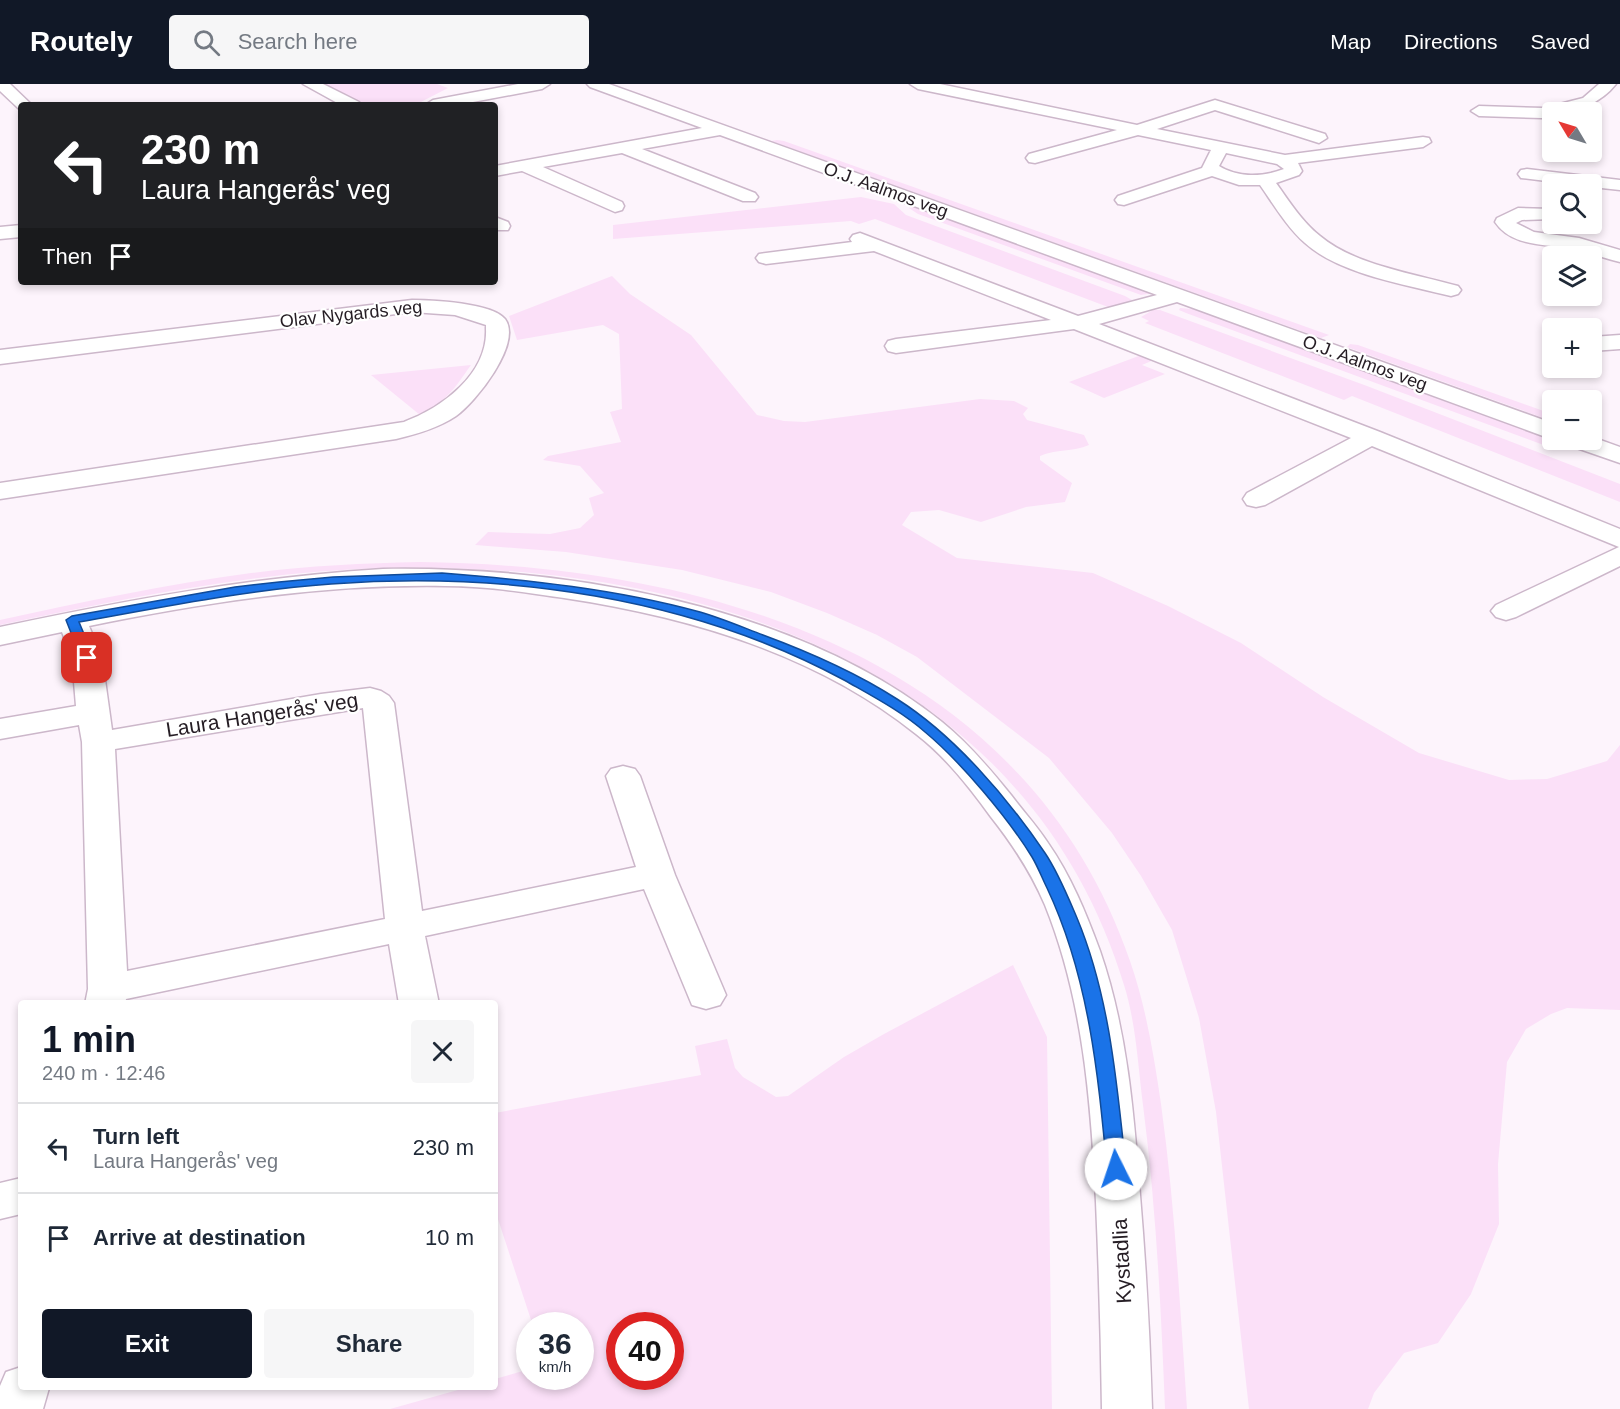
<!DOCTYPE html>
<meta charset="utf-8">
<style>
:root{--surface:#fff;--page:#f6f6f7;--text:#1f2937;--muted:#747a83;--line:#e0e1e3;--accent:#111827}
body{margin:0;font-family:Helvetica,sans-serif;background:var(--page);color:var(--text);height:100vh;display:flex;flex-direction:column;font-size:22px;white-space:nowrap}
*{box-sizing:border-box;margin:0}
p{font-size:20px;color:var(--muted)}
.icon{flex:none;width:33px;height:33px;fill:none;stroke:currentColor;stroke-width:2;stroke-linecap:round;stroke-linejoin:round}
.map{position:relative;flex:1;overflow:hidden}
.side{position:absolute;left:18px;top:916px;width:480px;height:390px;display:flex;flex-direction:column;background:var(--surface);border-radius:6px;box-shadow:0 3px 9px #0003}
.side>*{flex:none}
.guide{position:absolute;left:18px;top:18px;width:480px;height:183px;border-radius:6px;box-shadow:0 3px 9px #0003;background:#202124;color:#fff;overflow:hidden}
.needle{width:39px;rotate:308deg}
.controls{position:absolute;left:1542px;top:18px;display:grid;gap:12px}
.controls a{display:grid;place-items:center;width:60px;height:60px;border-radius:6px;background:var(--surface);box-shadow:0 3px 9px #0003;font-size:30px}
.speed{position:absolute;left:516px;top:1228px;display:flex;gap:12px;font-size:30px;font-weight:700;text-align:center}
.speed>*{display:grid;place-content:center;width:78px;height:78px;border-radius:50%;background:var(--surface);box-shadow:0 3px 9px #0003;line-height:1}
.speed small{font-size:15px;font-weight:400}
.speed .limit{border:9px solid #d22;background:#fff;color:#111}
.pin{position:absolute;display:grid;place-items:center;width:51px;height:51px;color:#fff;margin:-26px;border-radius:12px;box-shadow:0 3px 9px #0006}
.me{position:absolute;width:66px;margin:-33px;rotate:356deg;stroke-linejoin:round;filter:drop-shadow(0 0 4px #0008)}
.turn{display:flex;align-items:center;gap:21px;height:126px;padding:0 24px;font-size:27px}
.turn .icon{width:78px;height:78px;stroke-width:2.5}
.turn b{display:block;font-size:42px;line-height:51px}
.then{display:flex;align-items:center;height:57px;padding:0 24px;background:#0003;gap:12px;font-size:22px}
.round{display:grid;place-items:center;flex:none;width:63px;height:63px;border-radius:6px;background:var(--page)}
.overview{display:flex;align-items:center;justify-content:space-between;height:102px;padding:0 24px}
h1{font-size:36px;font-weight:700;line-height:45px;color:var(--accent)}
.action{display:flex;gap:12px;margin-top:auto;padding:12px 24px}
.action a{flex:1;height:69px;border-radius:6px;background:var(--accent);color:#fff;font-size:24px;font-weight:700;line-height:69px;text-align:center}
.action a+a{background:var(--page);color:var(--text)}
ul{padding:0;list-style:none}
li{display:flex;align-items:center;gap:18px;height:90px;padding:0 24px;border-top:2px solid var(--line)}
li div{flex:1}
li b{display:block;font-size:22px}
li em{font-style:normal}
header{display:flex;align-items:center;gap:36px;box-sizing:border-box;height:84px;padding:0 30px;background:var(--accent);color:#fff}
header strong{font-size:28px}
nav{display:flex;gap:33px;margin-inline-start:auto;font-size:21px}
.search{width:420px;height:54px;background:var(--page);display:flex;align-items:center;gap:15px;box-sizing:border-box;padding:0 21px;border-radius:6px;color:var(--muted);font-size:22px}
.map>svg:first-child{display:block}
.green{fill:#fbe0f8;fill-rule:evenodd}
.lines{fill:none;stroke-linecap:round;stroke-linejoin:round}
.minor-casing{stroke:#ccb7ca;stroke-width:3}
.minor{fill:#fff;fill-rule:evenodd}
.route{fill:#1a73e8;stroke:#114b97;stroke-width:1.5}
.labels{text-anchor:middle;stroke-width:4.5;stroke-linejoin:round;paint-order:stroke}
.far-street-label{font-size:18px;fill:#251d24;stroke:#fff}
.street-label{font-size:21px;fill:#251d24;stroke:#fff}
</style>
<header>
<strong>Routely</strong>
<div class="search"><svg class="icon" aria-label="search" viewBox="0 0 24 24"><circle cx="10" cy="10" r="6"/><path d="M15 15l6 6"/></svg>Search here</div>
<nav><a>Map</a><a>Directions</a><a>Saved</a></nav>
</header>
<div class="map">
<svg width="1620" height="1325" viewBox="0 0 1620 1325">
<rect width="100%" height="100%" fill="#fdf4fc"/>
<path class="green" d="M 321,0 L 437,0 L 448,4 L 415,21 L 362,21 Z
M 777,56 L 784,57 L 1329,251 L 1321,254 L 771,57 Z
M 861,113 L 894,120 L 906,131 L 1125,212 L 1132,216 L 1116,223 L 1108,223 L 875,135 L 859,140 L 851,137 L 613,155 L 613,141 Z
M 910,120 L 1154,209 L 1141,211 L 918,130 L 909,124 Z
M 612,192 L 630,210 L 691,251 L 757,331 L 784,337 L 805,338 L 980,315 L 1014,317 L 1028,324 L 1023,330 L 1027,336 L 1084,351 L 1089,361 C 1073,368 1056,365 1040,372 L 1040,376 L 1072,399 L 1065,418 L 1026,423 L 981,438 L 939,426 L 911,428 L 902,441 L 957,474 L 1093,489 L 1168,522 L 1241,559 L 1323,613 L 1419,669 L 1509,696 L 1547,695 L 1607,677 L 1620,661 L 1620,926 L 1567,924 L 1551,930 L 1526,945 L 1507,978 L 1498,1080 L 1499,1140 L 1471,1210 L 1438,1259 L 1404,1269 L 1374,1309 L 1368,1325 L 1249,1325 L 1216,1028 L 1199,934 L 1172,846 L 1141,792 L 1112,749 L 1049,674 L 917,573 L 877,551 L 827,529 L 771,508 L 682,486 L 566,468 L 475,461 L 488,448 L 550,450 L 580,444 L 594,431 L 589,414 L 604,409 L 580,382 L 543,376 L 548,372 L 621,358 L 610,328 L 622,325 L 619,250 L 603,241 L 517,256 L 509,232 Z
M 1180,224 L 1193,225 L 1568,362 L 1560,364 L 1549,363 L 1186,229 L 1179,226 Z
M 1153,226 L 1160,226 L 1367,302 L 1620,400 L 1620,418 L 1352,312 L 1344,316 L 1145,239 L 1149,237 L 1141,233 Z
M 1350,260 L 1358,261 L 1552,330 L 1552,337 L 1347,263 Z
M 1144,270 L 1156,275 L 1142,281 L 1165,290 L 1104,314 L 1069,298 Z
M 471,281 C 454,305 447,317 420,331 L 371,291 Z
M 420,478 C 710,481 1026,574 1130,877 C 1146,923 1154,972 1161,1020 C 1175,1121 1180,1223 1187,1325 L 1165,1325 C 1161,1223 1156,1122 1143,1021 C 1138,982 1136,939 1124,901 C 1026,578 692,477 387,484 C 256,487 127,514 0,541 L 0,536 C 83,518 167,500 251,489 C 307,482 363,479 420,478 Z
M 1013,881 L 1047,953 L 1052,1325 L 390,1325 L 465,1304 L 495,1304 L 495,1295 L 523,1287 L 529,1278 L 530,1293 L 580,1293 L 580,1242 L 533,1242 L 495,1126 L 495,1029 L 701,991 L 695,962 L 727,955 L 735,984 L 743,993 L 776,1013 L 788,1012 L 844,973 L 884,950 ZM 620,1242 L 670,1242 L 670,1293 L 620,1293 Z"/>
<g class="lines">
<defs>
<path id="minor" d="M 0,0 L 10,0 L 32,21 L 21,21 L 21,25 L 18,24 L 0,7 Z
M 303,0 L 323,0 L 359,18 L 361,21 L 341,21 Z
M 518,0 L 550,0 L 542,5 L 457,21 L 425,21 L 433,16 Z
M 587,0 L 609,0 L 1552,339 L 1552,354 L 1543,352 L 1177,218 L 1099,240 L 1380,348 L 1620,445 L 1620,482 L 1516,533 L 1506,536 L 1496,533 L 1491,527 L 1496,521 L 1619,463 L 1372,362 L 1265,421 L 1256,423 L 1247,421 L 1243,415 L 1247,409 L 1351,354 L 1074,245 L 896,269 L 888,267 L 885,262 L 888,257 L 896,255 L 1051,236 L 874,167 L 766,180 L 759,178 L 756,174 L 759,170 L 852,158 L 850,155 L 853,151 L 860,149 L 1078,232 L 1157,211 L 720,51 L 642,65 L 755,109 L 758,113 L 755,117 L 743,117 L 622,69 L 543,83 L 622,118 L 624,122 L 622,126 L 615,128 L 522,87 L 495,92 L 495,82 L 702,44 L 590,3 Z
M 910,0 L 940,0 L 1137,41 L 1215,16 L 1325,50 L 1327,54 L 1319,59 L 1215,26 L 1157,45 L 1285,71 L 1423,53 L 1429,54 L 1431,58 L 1423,63 L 1298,79 L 1302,87 L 1299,91 L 1276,99 C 1289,117 1302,138 1320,152 C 1354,181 1415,190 1458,202 L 1461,206 L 1458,210 L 1451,212 C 1407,201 1339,190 1305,159 C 1287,143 1274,121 1260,101 L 1239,101 L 1212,92 L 1124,121 L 1118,120 L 1115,116 L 1118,112 L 1202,84 L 1211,66 L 1138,51 L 1035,79 L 1029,78 L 1026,74 L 1029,70 L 1117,46 L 918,5 ZM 1226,69 L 1277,80 L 1284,85 C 1263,93 1238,94 1219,82 Z
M 1599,0 L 1616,0 C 1600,20 1577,28 1552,28 L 1552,37 L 1542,34 L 1479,32 L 1471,27 L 1479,22 L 1544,24 L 1583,14 Z
M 1527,85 L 1620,96 L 1620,106 L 1592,103 L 1592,100 L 1571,100 L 1521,94 L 1518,90 L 1521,86 Z
M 1518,124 L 1552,125 L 1552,135 L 1522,136 L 1516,139 L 1534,148 L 1579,154 L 1620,166 L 1620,178 C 1606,175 1592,169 1578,166 C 1550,159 1513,165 1495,138 L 1497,134 Z
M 495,133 L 508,138 L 510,142 L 508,146 L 495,146 Z
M 21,141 L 21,153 L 0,155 L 0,143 Z
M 412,216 C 433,216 492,219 505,235 C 523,259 475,319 456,332 C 438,344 417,350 396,355 L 0,415 L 0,399 L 404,338 C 442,324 488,290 486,245 L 486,241 L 455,231 L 412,228 L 0,280 L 0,266 Z
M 1620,251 L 1620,265 L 1592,267 L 1592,253 Z
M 1592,353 L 1620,363 L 1620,379 L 1568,361 L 1565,356 L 1592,356 Z
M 383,485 C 566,482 796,521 942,638 C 968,659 990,685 1011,711 C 1023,727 1037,742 1048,759 C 1071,792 1086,829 1100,867 C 1127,945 1134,1029 1140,1111 C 1146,1182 1150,1254 1152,1325 L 1102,1325 C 1101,1256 1099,1187 1096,1118 C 1091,1017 1083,915 1045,821 C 1031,788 1013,761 991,733 C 969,703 946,673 916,650 C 816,570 690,533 564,514 C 524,508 485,502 445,502 C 325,500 206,518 89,542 L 102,574 L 112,646 L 321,610 L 370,604 L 381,607 L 389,612 L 394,619 L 422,827 L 636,783 L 606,692 L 611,685 L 623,682 L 635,685 L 640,692 L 675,791 L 726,911 L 720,921 L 706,925 L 692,921 L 644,805 L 425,852 L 439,920 L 399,920 L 389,860 L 126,915 L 125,920 L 85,920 L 88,905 L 82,658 L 79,641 L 0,655 L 0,635 L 76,622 L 72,574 L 62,548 L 0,561 L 0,543 C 127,516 253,493 383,485 ZM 363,624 L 385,835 L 127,887 L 115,665 Z
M 21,1094 L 21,1130 L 0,1135 L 0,1099 Z
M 21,1283 L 21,1304 L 49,1304 L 43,1325 L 0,1325 L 0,1302 L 6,1288 Z"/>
</defs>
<use href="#minor" class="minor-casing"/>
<use href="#minor" class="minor"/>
</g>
<path class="route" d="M 442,489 C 529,496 616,505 700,528 C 721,534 742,543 763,551 C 809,568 855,588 897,615 C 954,651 1007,713 1045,769 C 1058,788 1068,813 1077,834 C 1110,913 1117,1001 1126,1085 L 1123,1090 L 1116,1092 L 1110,1090 L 1107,1085 C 1098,989 1089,893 1047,804 C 1042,794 1038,783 1032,773 C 1008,734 960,677 925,648 C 901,627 872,612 844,596 C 690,513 505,487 331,500 C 246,506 163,523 79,538 L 94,574 L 87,578 L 81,574 L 66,536 L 72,532 L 235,503 L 279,498 L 333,493 Z"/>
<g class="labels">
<g class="far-street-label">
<text transform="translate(886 106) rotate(20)" y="6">O.J. Aalmos veg</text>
<text transform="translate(351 230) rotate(-6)" y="6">Olav Nygards veg</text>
<text transform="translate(1365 279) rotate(20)" y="6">O.J. Aalmos veg</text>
</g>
<g class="street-label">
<text transform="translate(262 631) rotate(-9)" y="7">Laura Hangerås' veg</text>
<text transform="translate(1122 1177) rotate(-93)" y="7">Kystadlia</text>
</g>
</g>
</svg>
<div class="controls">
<a><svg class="needle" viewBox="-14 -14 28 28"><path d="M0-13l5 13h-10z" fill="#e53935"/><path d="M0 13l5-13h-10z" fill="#747a83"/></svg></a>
<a><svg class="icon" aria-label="search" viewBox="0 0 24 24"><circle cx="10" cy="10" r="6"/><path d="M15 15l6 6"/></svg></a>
<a><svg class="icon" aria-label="layers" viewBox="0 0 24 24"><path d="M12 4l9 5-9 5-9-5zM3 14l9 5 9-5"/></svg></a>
<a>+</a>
<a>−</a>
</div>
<div class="speed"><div>36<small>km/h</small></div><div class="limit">40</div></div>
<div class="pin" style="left:87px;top:574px;background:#d93025"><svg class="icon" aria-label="arrive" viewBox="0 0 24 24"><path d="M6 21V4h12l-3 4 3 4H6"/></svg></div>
<svg class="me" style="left:1116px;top:1085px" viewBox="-20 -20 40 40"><circle r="19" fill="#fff"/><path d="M0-13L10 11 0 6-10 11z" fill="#1a73e8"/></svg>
<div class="guide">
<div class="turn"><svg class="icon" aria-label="left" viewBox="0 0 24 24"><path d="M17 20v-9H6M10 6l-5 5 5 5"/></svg><div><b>230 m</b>Laura Hangerås' veg</div></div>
<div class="then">Then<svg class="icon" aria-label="arrive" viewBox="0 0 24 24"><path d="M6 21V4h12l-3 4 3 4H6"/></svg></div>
</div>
<section class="side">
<div class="overview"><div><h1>1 min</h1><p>240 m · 12:46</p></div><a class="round"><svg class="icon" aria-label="close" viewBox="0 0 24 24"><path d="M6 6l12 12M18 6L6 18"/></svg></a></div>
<ul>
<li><svg class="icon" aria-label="left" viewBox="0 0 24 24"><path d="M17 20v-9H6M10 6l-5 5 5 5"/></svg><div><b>Turn left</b><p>Laura Hangerås' veg</p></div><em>230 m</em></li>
<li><svg class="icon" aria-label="arrive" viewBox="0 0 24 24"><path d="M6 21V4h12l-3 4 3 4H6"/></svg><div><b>Arrive at destination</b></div><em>10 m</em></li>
</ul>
<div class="action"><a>Exit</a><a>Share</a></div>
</section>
</div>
